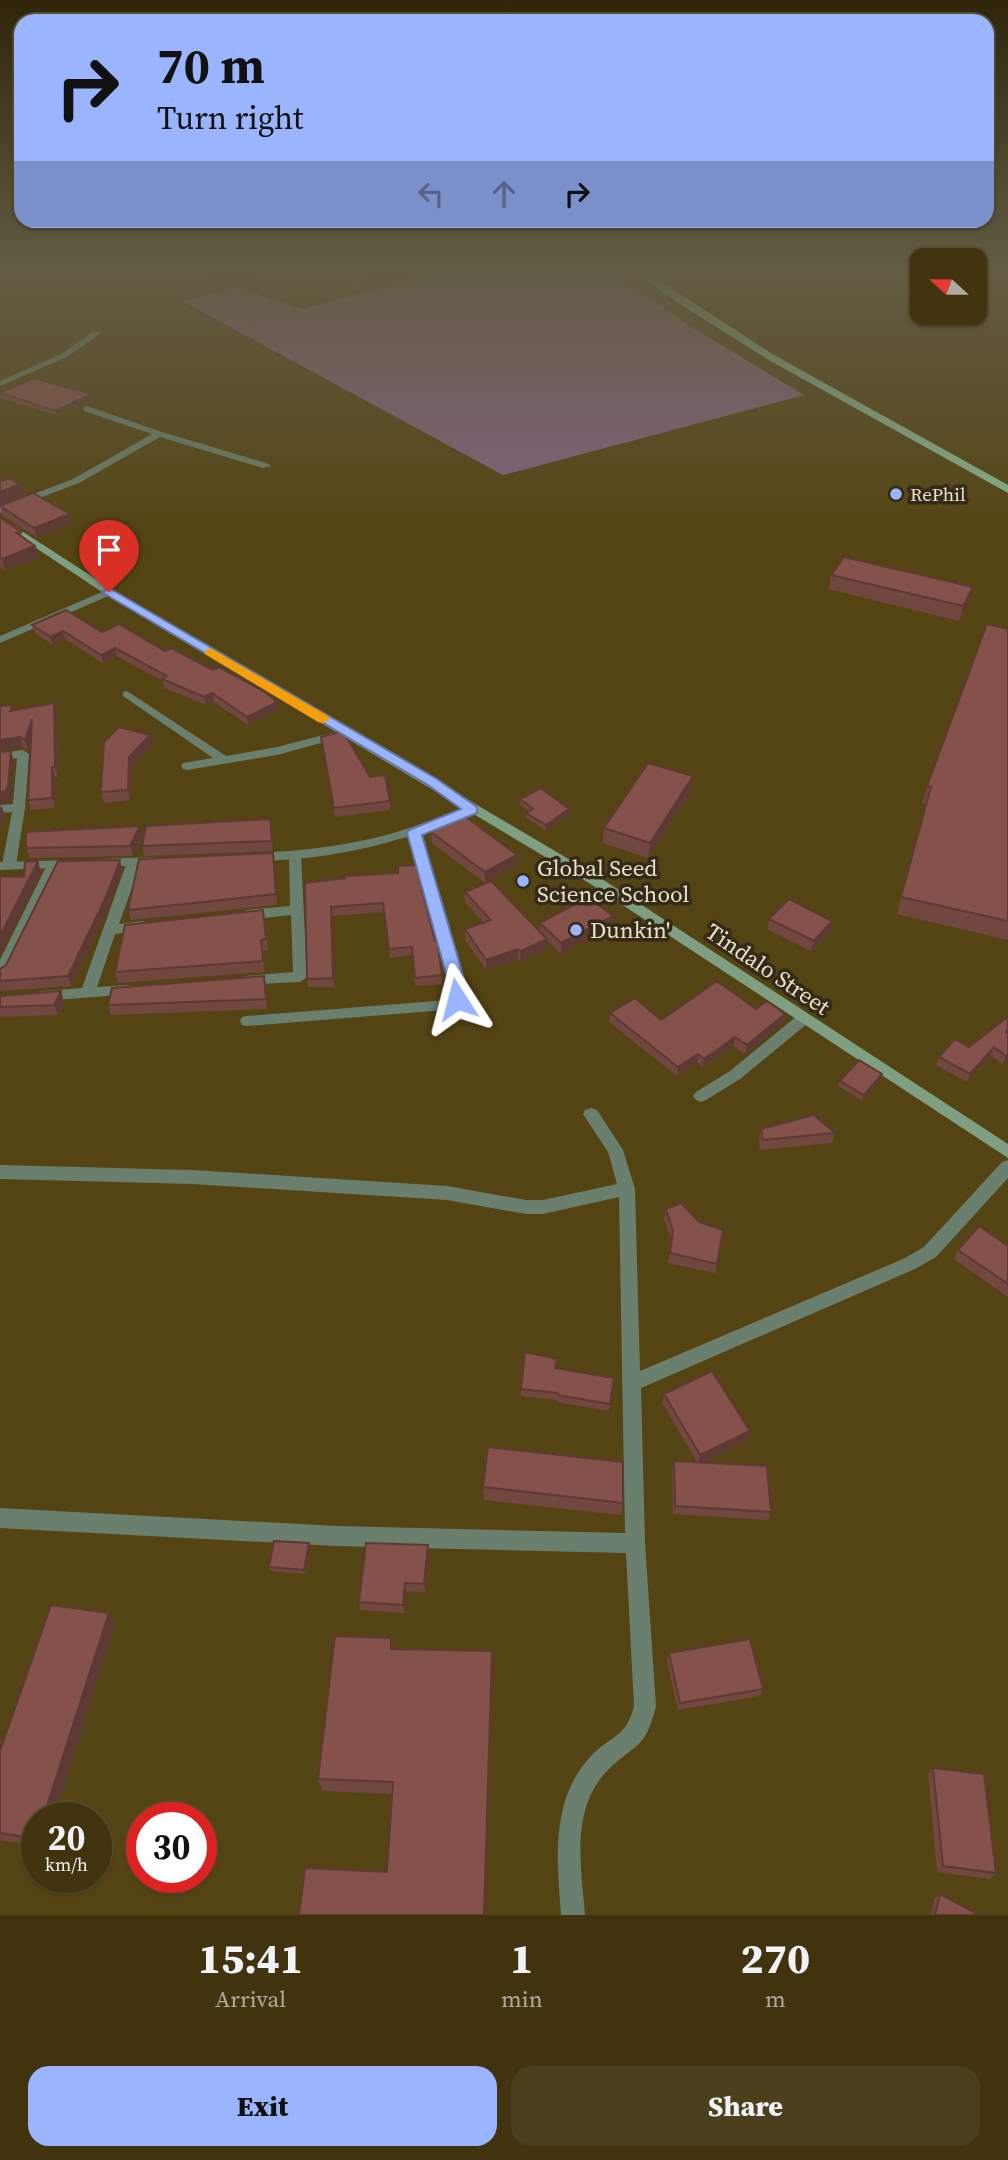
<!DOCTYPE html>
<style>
:root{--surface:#40330e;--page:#4b3f1c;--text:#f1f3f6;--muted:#aeaa9e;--line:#594e2e;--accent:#9ab5fd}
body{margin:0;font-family:"Source Serif 4",serif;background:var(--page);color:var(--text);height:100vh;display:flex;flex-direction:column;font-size:26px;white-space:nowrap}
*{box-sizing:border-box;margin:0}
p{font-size:23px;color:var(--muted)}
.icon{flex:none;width:38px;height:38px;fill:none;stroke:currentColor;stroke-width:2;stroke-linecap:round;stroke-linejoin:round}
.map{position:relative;height:1915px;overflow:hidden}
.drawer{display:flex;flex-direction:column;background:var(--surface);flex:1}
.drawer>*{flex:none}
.banner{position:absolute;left:14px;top:14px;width:980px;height:214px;border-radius:21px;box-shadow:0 2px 5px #0004,0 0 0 2px var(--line);background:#9ab5fd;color:#111;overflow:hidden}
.needle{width:46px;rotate:291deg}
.controls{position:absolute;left:910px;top:248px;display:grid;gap:14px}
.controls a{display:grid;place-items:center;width:77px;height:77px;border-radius:14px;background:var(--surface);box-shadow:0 2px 5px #0004,0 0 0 2px var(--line);font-size:35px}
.speed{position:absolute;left:21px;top:1802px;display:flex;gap:14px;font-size:35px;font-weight:700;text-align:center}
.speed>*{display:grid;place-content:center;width:91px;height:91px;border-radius:50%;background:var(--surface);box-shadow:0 2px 5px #0004,0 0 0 2px var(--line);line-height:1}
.speed small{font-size:18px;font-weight:400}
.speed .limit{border:10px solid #d22;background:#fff;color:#111}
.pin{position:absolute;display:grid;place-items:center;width:60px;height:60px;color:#fff;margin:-72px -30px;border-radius:50% 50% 50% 0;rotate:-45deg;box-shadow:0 0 7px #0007}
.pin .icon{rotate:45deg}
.me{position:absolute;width:77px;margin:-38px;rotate:351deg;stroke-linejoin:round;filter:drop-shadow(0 0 5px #0008)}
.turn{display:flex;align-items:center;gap:24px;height:147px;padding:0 28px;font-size:32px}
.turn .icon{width:91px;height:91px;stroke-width:2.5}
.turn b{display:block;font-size:49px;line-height:60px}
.lanes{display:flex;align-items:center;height:66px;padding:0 28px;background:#0003;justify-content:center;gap:35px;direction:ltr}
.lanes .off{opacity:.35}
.eta{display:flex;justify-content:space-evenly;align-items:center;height:119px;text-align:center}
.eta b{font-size:42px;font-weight:800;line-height:49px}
.button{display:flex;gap:14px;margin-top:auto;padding:14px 28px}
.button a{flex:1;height:80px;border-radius:21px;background:var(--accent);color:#111;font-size:28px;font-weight:800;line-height:80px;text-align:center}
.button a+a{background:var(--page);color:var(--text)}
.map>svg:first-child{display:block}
.green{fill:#836481}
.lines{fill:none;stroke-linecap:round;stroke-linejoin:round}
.minor{fill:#6a7f6d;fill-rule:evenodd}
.tertiary{fill:#6a7f6d;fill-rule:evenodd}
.secondary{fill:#7e9f82;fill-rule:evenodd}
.primary{fill:#8cb691;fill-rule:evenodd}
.wall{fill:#724740}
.shaded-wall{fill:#5d3934}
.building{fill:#85524b;stroke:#5d3934;stroke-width:2}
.route{fill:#9ab5fd;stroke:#6476a4;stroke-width:2}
.slow{fill:#f59e0b}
.poi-dot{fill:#9ab5fd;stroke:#332b18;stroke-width:2.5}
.labels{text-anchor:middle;stroke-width:7;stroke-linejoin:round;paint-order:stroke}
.far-poi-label{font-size:19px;fill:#eae0c8;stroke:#332b18;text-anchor:start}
.poi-label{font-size:23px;fill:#eae0c8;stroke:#332b18;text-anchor:start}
.street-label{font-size:23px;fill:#eae0c8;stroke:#332b18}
</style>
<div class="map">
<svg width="1008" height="1915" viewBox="0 0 1008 1915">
<rect width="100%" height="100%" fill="#554413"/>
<path class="green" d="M 460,268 L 607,268 L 688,325 L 804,395 L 503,475 L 184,302 L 235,287 L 302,309 Z"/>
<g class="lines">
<path class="minor" d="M 94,331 L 101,333 L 67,357 L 0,386 L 0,381 L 61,354 Z
M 87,406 L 162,432 L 269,464 L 271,466 L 263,468 L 160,437 L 79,483 L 0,513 L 0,507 L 73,479 L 152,434 L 84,411 L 84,407 Z
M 109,589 L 114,592 L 113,594 L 0,643 L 0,636 Z
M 127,691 L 226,756 L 277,747 L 339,731 L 345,735 L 343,737 L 277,755 L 187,770 L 183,769 L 181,766 L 183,763 L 213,758 L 123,696 L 123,692 Z
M 23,750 L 29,754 L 25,808 L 16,865 L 9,869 L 2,865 L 12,812 L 0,813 L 0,805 L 13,804 L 17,758 L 0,761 L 0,753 Z
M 414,829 L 420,833 L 466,992 L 458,1009 L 247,1026 L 242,1025 L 240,1021 L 242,1017 L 247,1016 L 448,1000 L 452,992 L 408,833 Z
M 295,852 L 301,856 L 307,977 L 300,982 L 241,985 L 239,981 L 246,976 L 293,972 L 291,915 L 246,920 L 239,915 L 246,910 L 290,906 L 289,856 Z
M 134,858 L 141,862 L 119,924 L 143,921 L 150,926 L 143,931 L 115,934 L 97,987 L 128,985 L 135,990 L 133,994 L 43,1001 L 38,1000 L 36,996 L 38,992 L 43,991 L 82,988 L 127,862 Z
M 54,861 L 61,865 L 7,974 L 0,979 L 0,960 L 47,865 Z
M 803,1014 L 808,1015 L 810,1019 L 808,1023 L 740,1079 L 706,1100 L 701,1102 L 696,1100 L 693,1096 L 696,1092 L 730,1071 L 798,1015 Z
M 591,1108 L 597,1110 L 623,1150 L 635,1189 L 640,1371 L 903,1259 L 924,1247 L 1002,1162 L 1008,1160 L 1008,1178 L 936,1257 L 915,1269 L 641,1388 L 645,1543 L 656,1706 C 645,1750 637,1742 609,1769 C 570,1807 581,1866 585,1915 L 561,1915 C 557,1860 550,1801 590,1757 C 610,1735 626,1739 634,1706 L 626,1553 L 337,1546 L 0,1528 L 0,1508 L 337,1526 L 625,1533 L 619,1197 L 543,1214 L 526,1214 L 447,1200 L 193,1184 L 0,1179 L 0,1165 L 193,1170 L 447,1186 L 526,1200 L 543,1200 L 617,1184 L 608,1152 L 583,1114 L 585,1110 Z"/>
<path class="tertiary" d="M 472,806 L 478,810 L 476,813 C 413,837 348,857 280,860 C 270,861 257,864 250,857 L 256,853 C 301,851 346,846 390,834 C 418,826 444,814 472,806 Z
M 155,857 L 160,858 L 162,861 L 160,864 L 102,867 L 95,863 L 102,859 Z
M 75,860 L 82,864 L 80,867 L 0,870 L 0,862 Z"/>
<path class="secondary" d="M 0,517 L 113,590 L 599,877 L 1008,1144 L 1008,1158 L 589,883 L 105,594 L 0,524 Z"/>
<path class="primary" d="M 630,268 L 640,268 L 774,355 L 1008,485 L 1008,493 L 767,359 L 675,301 Z"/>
</g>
<path class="wall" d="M 165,268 L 259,268 L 260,278 L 183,291 Z
M 330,268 L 437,268 L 359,290 Z
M 0,393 L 91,394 L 91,398 L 57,415 L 0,398 Z
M 0,506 L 72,523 L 37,538 L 2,515 Z
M 0,517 L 21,532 L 22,537 L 35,546 L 38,558 L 5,570 L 0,567 Z
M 831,575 L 969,601 L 959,621 L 829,589 Z
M 32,625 L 102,632 L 165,651 L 278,710 L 248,725 L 214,702 L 206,705 L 164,688 L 163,681 L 116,656 L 103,663 L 65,639 L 53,645 L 35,633 Z
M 1008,629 L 1008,940 L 897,914 L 926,804 L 922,803 L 927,786 Z
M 12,705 L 13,710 L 57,713 L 58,777 L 55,777 L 55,808 L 31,810 L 28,800 L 31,741 L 28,750 L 23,747 L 0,751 Z
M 321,737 L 370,777 L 390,801 L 390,810 L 335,817 Z
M 152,745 L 131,767 L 130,800 L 104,803 L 101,792 Z
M 693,776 L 691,791 L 648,858 L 603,843 L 604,828 Z
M 520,799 L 569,809 L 569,814 L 546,830 L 526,818 L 526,813 L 529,811 L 520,805 Z
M 270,819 L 273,851 L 144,856 L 142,846 Z
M 140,826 L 142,836 L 133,856 L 29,858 L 26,848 Z
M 431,832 L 517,855 L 517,865 L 485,883 L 432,843 Z
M 120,860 L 122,870 L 108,909 L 71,986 L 0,991 L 0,969 L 6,965 Z
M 274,864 L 277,905 L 131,920 L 128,910 Z
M 398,873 L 442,975 L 442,984 L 415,986 L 412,955 L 390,958 L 384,912 L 332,916 L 334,987 L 308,987 L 307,979 L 305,883 Z
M 465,892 L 540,932 L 540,923 L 613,916 L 612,927 L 561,954 L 547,940 L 547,950 L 520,962 L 518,959 L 486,970 L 465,940 L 465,929 L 484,923 L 465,902 Z
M 769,919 L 832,921 L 830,931 L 811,951 L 767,929 Z
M 265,920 L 268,950 L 263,950 L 264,972 L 118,983 L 115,972 Z
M 264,976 L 267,1009 L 111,1015 L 108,1005 Z
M 61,991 L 64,1002 L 58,1015 L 0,1017 L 0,996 Z
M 756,1009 L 783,1023 L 745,1054 L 733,1046 L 703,1067 L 697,1062 L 677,1076 L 609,1022 L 610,1013 L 661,1020 Z
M 1006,1018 L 1008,1060 L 1003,1064 L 990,1055 L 967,1082 L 936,1065 L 939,1057 L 969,1047 Z
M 882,1074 L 881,1079 L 862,1100 L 838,1086 L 840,1081 Z
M 761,1129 L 835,1133 L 832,1143 L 760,1150 L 759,1139 Z
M 666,1209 L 723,1230 L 715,1273 L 668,1263 L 672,1240 L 664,1219 Z
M 1008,1246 L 1008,1297 L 954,1259 L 958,1250 Z
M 556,1368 L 614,1378 L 609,1411 L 557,1402 L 557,1400 L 521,1396 L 521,1389 Z
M 664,1394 L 747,1440 L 702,1463 L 771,1512 L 768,1520 L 673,1514 L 672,1470 L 674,1461 L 697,1462 L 662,1403 Z
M 483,1487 L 623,1503 L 621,1515 L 484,1500 Z
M 309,1543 L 310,1547 L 305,1574 L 270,1571 L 269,1567 Z
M 429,1554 L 425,1592 L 406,1591 L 404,1613 L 360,1610 L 359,1602 Z
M 109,1613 L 115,1625 L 54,1818 L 37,1818 L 37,1846 L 0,1840 L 0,1751 Z
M 393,1649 L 492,1665 L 484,1915 L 299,1915 L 387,1872 L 392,1794 L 322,1791 L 318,1779 Z
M 669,1653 L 763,1689 L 760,1696 L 678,1710 L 667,1661 Z
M 933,1768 L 996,1873 L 990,1879 L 937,1872 L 928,1774 Z
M 940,1894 L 979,1915 L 931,1915 L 934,1899 Z"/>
<path class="shaded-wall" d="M 252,268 L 259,268 L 260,278 L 183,291 L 181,280 Z
M 395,268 L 437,268 L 359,290 L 359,278 Z
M 91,394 L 91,398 L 57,415 L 56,411 Z
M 20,484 L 23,495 L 0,505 L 0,492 Z
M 70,514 L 72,523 L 37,538 L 34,528 Z
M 35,546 L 38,558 L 5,570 L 2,559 Z
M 973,587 L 969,601 L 959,621 L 963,606 Z
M 63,631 L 65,639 L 53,645 L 51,637 Z
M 115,648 L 116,656 L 103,663 L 101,655 Z
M 212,693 L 214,702 L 206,705 L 204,697 Z
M 277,702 L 278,710 L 248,725 L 247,717 Z
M 54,703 L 57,713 L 58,777 L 55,767 Z
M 32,719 L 35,729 L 28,750 L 25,740 Z
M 150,735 L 152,745 L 131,767 L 130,800 L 128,790 L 129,757 Z
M 20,737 L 23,747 L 0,751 L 0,740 Z
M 11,751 L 14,761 L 11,798 L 10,802 L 0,804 L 0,793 Z
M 52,767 L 55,777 L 55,808 L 52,798 Z
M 693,776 L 691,791 L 648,858 L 650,843 Z
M 1,805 L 5,815 L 0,829 L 0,809 Z
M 569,809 L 569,814 L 546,830 L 546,825 Z
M 140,826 L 142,836 L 133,856 L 130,846 Z
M 517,855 L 517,865 L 485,883 L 485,872 Z
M 120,860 L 122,870 L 108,909 L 71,986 L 68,976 Z
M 38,861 L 41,872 L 0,954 L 0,936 Z
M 331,907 L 332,916 L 334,987 L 333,978 Z
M 613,916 L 612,927 L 561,954 L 561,943 Z
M 832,921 L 830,931 L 811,951 L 814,941 Z
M 547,939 L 547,950 L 520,962 L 521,951 Z
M 518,949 L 518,959 L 486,970 L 486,960 Z
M 61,991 L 64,1002 L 58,1015 L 54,1005 Z
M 785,1014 L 783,1023 L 745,1054 L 747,1045 Z
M 735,1037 L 733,1046 L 703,1067 L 704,1059 Z
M 994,1047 L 990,1055 L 967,1082 L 970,1074 Z
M 698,1054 L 697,1062 L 677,1076 L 678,1067 Z
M 1008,1055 L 1008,1060 L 1003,1064 L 1006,1056 Z
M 882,1074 L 881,1079 L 862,1100 L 864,1095 Z
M 750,1431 L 747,1440 L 698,1464 L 700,1455 Z
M 309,1543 L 310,1547 L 305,1574 L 304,1570 Z
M 428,1545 L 429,1554 L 425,1592 L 424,1584 Z
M 405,1583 L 406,1591 L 404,1613 L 403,1605 Z
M 109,1613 L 115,1625 L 54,1818 L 43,1818 Z"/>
<path class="building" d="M 172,268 L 252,268 L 181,280 Z
M 344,268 L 395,268 L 359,278 Z
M 34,378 L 91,394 L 56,411 L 0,393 Z
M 9,478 L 20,484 L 0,492 L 0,481 L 2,481 Z
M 33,493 L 70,514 L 34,528 L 0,506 Z
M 0,517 L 21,532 L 17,533 L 35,546 L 2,559 L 0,558 Z
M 844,557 L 973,587 L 963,606 L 831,575 Z
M 66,610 L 102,632 L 119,624 L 165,651 L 171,648 L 213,670 L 219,667 L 265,692 L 277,702 L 247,717 L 212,693 L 204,697 L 162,679 L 167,676 L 115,648 L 101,655 L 63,631 L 51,637 L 32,625 Z
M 987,624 L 1008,629 L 1008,921 L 901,897 L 931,787 L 927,786 Z
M 54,703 L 55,767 L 52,767 L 52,798 L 28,800 L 32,719 L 25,740 L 20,737 L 0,740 L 0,706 L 12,705 L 10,711 Z
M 119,727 L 150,735 L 129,757 L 128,790 L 101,792 L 104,742 Z
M 343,731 L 370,777 L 385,775 L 390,801 L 334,808 L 321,737 Z
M 11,751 L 8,787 L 6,791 L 0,793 L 0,752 Z
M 648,763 L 693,776 L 650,843 L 604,828 Z
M 541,788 L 569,809 L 546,825 L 526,813 L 533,809 L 520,799 Z
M 463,815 L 517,855 L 485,872 L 431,832 Z
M 270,819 L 272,841 L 142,846 L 146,826 Z
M 140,826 L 130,846 L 26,848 L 26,832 Z
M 273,853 L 276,894 L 128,910 L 139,859 Z
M 120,860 L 105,899 L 68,976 L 0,981 L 0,969 L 6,965 L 58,861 Z
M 38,861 L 0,936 L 0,876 L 24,877 L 25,862 Z
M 416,865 L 435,941 L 437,941 L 442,975 L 415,978 L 412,947 L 389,949 L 383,903 L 331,907 L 333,978 L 307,979 L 305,883 L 345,878 L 345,876 L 398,873 L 398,866 Z
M 491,881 L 547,939 L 521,951 L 518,949 L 486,960 L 465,929 L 491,920 L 465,892 Z
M 588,897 L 613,916 L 561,943 L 540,923 Z
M 789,899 L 832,921 L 814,941 L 769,919 Z
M 263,910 L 266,939 L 261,940 L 263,961 L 115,972 L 125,925 Z
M 264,976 L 266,999 L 108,1005 L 112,988 Z
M 717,981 L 756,1009 L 767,1001 L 785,1014 L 747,1045 L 735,1037 L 704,1059 L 698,1054 L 678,1067 L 610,1013 L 635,998 L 661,1020 Z
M 61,991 L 54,1005 L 0,1007 L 0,996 Z
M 1006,1018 L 1008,1020 L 1008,1029 L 1006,1032 L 1008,1034 L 1008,1055 L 1006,1056 L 994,1047 L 970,1074 L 939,1057 L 955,1039 L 969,1047 Z
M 859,1060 L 882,1074 L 864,1095 L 840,1081 Z
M 814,1115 L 835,1133 L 763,1140 L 761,1129 Z
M 681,1203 L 699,1222 L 723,1230 L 717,1264 L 670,1253 L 673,1231 L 666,1209 Z
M 979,1226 L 1008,1246 L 1008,1284 L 958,1250 Z
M 525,1352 L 557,1359 L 555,1368 L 614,1378 L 610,1404 L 557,1395 L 558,1393 L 521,1389 Z
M 712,1371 L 750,1431 L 700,1455 L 664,1394 Z
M 488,1447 L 623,1462 L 623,1503 L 483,1487 Z
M 674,1461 L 767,1466 L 771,1512 L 675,1506 Z
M 274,1541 L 309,1543 L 304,1570 L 269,1567 Z
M 366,1543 L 428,1545 L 424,1584 L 405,1583 L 403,1605 L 359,1602 Z
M 51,1605 L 109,1613 L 43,1818 L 37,1818 L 37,1839 L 0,1833 L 0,1751 Z
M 335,1636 L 391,1638 L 391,1649 L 492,1651 L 484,1915 L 299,1915 L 305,1868 L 387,1872 L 393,1782 L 318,1779 Z
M 750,1639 L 763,1689 L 680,1703 L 669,1653 Z
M 933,1768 L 984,1774 L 996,1873 L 943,1866 Z
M 940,1894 L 979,1915 L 935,1915 Z"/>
<linearGradient id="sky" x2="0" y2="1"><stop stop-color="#2f250a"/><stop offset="0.5" stop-color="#625c44"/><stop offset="1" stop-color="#625c44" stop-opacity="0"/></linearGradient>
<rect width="1008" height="536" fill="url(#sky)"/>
<path class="route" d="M 109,588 L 437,779 L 477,807 L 477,813 L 422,835 L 468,992 L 463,1003 L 457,1005 L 449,999 L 451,992 L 407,833 L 409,830 L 461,809 L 428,785 L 105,594 L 103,592 Z"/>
<path class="slow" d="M 210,648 L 328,716 L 330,719 L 323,723 L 318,722 L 205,654 L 204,652 Z"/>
<g class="poi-dot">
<circle cx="896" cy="494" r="7"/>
<circle cx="523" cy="881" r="7"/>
<circle cx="576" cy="930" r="7"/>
</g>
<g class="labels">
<g class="far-poi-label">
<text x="910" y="501">RePhil</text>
</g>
<g class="poi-label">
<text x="537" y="876">Global Seed<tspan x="537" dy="26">Science School</tspan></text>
<text x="590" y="938">Dunkin'</text>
</g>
<g class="street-label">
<text transform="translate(768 969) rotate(34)" y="8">Tindalo Street</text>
</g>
</g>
</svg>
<div class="controls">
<a><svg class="needle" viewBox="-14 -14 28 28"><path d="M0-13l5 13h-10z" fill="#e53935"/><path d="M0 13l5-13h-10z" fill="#aeaa9e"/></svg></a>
</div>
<div class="speed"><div>20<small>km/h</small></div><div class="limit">30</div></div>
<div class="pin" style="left:109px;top:592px;background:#d93025"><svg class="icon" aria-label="arrive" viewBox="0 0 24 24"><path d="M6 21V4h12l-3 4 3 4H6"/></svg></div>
<svg class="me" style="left:457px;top:999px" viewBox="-20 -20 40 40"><path d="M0-17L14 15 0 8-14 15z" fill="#9ab5fd" stroke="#fff" stroke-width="4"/></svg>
<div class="banner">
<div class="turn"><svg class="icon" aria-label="right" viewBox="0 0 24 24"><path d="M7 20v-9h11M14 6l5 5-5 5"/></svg><div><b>70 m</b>Turn right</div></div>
<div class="lanes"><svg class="icon off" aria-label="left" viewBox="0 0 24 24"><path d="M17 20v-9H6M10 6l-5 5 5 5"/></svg><svg class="icon off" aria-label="ahead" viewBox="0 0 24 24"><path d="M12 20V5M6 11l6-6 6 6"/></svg><svg class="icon" aria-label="right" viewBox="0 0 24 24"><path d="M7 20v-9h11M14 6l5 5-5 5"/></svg></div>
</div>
</div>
<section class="drawer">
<div class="eta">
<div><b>15:41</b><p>Arrival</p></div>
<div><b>1</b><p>min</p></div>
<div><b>270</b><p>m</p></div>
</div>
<div class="button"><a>Exit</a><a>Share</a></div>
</section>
